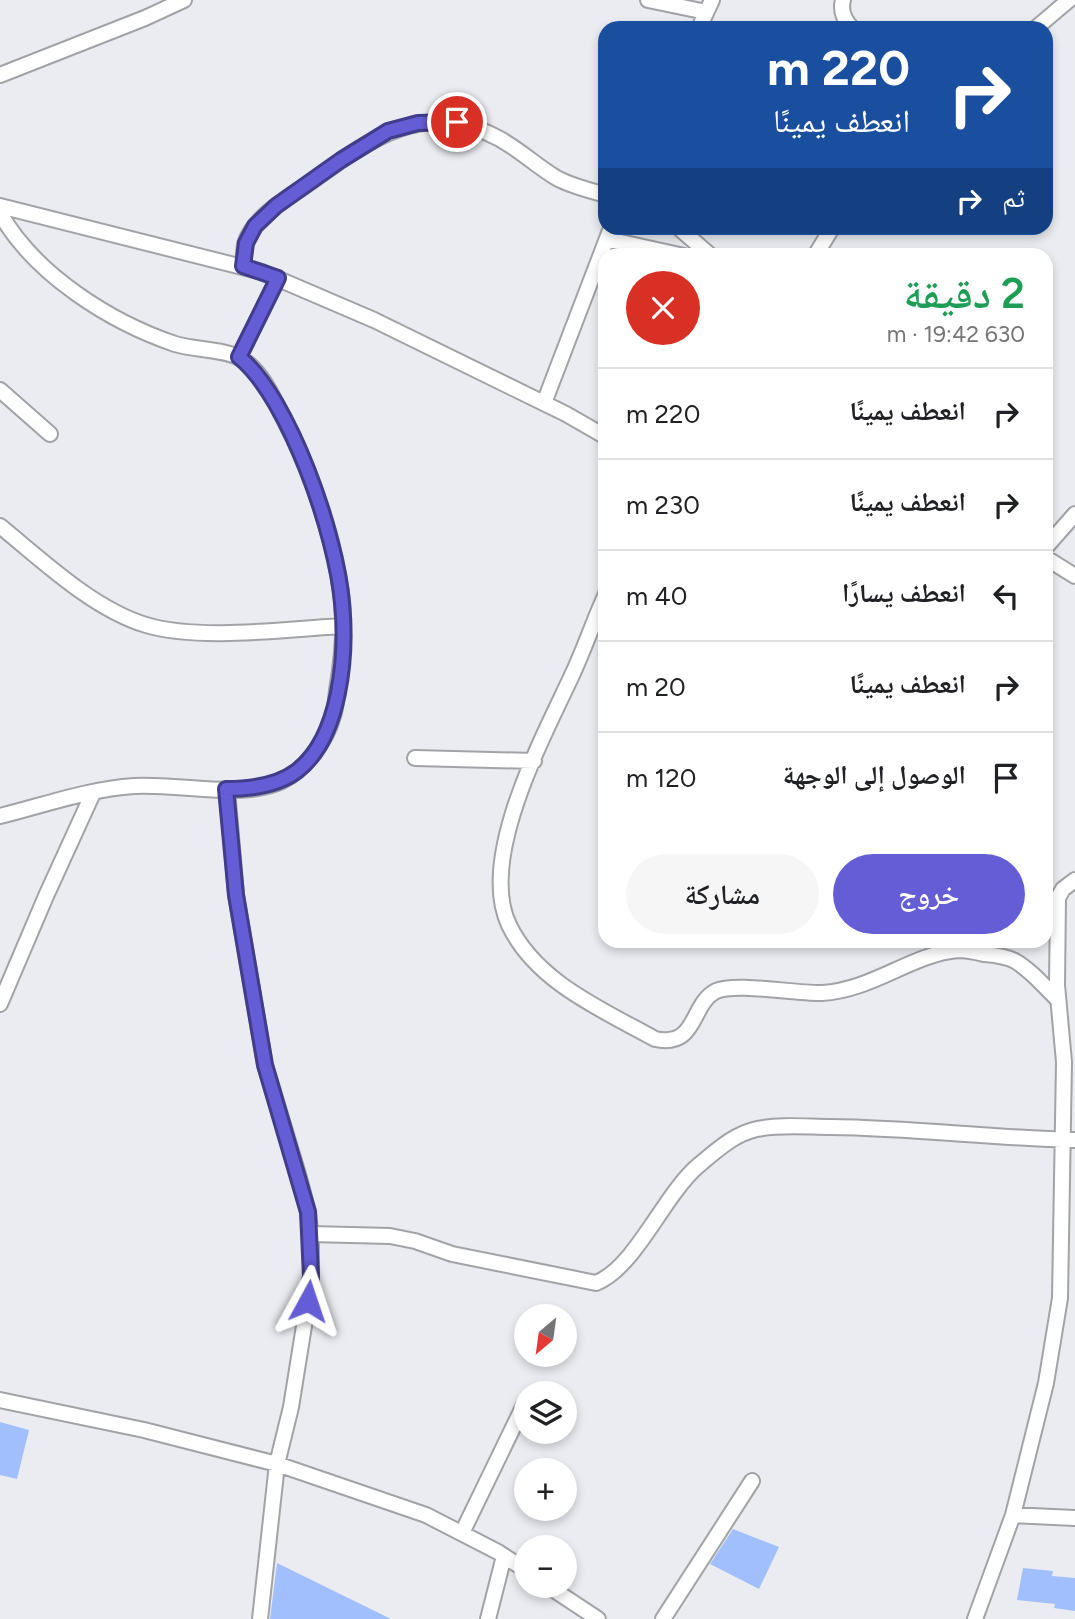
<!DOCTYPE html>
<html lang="ar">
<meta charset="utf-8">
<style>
:root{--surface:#fff;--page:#f6f6f6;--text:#202124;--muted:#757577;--line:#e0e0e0;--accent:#645dd6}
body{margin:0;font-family:Figtree,"Noto Naskh Arabic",sans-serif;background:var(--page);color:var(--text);direction:rtl;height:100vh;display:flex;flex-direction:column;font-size:26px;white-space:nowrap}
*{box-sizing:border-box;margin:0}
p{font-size:23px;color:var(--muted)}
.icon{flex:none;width:38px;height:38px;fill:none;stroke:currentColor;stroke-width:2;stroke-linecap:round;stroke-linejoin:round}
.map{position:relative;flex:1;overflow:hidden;direction:ltr}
.side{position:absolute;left:598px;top:248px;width:455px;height:700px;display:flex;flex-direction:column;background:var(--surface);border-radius:21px;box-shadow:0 4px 10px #0003;direction:rtl}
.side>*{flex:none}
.guide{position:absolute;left:598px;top:21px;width:455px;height:214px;border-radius:21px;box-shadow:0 4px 10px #0003;direction:rtl;background:#1a4fa0;color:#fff;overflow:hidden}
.needle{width:46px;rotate:209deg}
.controls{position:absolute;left:514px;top:1304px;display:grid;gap:14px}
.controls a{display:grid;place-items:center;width:63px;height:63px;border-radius:50%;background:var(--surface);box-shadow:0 4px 10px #0003;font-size:35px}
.pin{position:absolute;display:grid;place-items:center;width:60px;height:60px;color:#fff;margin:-30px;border:4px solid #fff;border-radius:50%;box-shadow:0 2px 7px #0007}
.me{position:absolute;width:77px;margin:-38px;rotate:5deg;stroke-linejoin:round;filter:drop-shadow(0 0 5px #0008)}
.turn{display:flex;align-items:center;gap:24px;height:147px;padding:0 28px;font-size:32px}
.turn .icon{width:91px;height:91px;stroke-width:2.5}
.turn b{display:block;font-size:49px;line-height:60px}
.then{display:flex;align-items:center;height:66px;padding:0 28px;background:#0003;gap:14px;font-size:26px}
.round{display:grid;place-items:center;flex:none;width:74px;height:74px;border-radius:37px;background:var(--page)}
.summary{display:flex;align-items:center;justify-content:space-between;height:119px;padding:0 28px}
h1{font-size:42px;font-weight:600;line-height:52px;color:#1e9e55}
.action{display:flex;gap:14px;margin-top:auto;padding:14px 28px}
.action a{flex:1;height:80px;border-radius:42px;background:var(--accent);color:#fff;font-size:28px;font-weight:600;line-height:80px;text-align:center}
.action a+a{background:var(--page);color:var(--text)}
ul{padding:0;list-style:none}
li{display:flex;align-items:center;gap:21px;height:91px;padding:0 28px;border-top:2px solid var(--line)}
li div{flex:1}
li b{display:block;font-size:26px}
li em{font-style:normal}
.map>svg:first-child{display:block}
.building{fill:#a2bffd}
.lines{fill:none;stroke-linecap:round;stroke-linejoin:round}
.minor-casing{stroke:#a1a3a7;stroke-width:18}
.minor{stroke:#fff;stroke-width:14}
.route-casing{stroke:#413c8b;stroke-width:18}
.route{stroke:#645dd6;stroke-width:12}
</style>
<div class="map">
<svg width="1075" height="1619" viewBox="0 0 1075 1619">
<rect width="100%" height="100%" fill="#eaecf1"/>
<path class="building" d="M 0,1422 L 29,1430 L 17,1479 L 0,1475 Z
M 733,1529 L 779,1547 L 759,1589 L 710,1564 Z
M 277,1563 L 391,1619 L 270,1619 Z
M 1023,1568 L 1053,1571 L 1052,1576 L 1075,1578 L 1075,1611 L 1054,1608 L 1055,1604 L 1017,1600 Z"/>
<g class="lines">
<defs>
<path id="minor" d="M 648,0 L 706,12
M 843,0 C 840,11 844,20 852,28
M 699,28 L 712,0
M 1036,28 L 1069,0
M 0,75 L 145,18 L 184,0
M 0,206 L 262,272 L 374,320 L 566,414 L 606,437
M 0,213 C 34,274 110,322 175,344 C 194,350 226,349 242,359 C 263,373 273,398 284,419 C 312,473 335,540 342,600 C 345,629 342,661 337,690 C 336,698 336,708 333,716 C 326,741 306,769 282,781 C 240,800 180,783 134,786 C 89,789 44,805 0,816
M 679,228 L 711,256
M 607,239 L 684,256
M 815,256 L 832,228
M 243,266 C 244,259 244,251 245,244 C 253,217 288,198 309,183 C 369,140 424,98 498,138 C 519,149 535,165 555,177 C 570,186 589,190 606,195
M 239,357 L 278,278
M 0,390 L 50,434
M 544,403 L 611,228
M 0,526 C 43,561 93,609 146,625 C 200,641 286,629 343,626
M 1046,547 L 1075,514
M 1046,558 L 1075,576
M 606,594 C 594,620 585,647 573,673 C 544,736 477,858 509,925 C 536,982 603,1010 655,1039 C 698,1048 690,1004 716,991 C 736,982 796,994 822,993 C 873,990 912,954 958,950 C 966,950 976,952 984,954 C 994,955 1006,956 1015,961 C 1031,970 1045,987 1058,1000
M 415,758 L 534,761
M 227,789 L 236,895 L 265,1065 L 298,1174 L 308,1212 L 311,1239 L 311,1276 L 308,1301 L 291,1407 L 277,1464 L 260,1619
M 0,1004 L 46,896 L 93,793
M 311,1234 L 390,1236 L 415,1241 L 452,1254 L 596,1283 C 636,1267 664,1194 699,1165 C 717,1150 734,1134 757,1129 C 781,1124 807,1127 831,1127 C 913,1128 994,1138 1075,1140
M 0,1400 L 144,1430 L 277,1464 L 426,1515 L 498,1552 L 527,1571
M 1013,1515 L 1075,1518
M 462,1533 L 524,1405
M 548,1586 L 598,1619
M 488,1619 L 504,1556
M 663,1619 L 752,1481
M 975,1619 L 1013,1515 L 1046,1383 L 1060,1298 L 1064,1062 L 1057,985 L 1058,898 L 1063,889 L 1075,880"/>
</defs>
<use href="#minor" class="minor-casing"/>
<use href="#minor" class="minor"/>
</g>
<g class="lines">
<defs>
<path id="route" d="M 308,1301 L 311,1276 L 308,1212 L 265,1065 L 236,895 L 226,789 C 251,789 277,786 297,771 C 341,737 347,654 342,603 C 337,538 290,398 239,357 L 278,278 L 243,266 L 246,243 L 255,226 L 276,206 L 341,160 L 388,131 L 418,123 L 457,122"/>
</defs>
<use href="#route" class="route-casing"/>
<use href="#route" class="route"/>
</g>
</svg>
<div class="controls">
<a><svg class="needle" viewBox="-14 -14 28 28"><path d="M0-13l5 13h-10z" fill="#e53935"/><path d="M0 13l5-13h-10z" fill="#757577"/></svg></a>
<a><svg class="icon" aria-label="layers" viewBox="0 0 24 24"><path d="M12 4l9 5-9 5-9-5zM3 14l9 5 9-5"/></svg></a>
<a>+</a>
<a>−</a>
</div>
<div class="pin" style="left:457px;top:122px;background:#d93025"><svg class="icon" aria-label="arrive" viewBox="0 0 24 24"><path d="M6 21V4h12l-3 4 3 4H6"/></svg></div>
<svg class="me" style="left:308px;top:1301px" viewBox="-20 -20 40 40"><path d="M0-17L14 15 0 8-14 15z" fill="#645dd6" stroke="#fff" stroke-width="4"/></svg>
<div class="guide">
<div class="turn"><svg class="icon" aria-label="right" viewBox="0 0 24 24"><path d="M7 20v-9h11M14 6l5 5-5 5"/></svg><div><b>220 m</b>انعطف يمينًا</div></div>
<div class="then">ثم<svg class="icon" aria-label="right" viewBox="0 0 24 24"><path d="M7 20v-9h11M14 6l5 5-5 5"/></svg></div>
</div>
<section class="side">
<div class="summary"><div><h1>2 دقيقة</h1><p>630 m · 19:42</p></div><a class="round" style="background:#d93025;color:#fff"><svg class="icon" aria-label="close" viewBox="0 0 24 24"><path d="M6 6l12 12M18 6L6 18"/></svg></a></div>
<ul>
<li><svg class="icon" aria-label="right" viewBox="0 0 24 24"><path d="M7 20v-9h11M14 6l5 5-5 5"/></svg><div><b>انعطف يمينًا</b></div><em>220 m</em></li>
<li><svg class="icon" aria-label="right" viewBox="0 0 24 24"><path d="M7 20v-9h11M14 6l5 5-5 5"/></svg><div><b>انعطف يمينًا</b></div><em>230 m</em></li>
<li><svg class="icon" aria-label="left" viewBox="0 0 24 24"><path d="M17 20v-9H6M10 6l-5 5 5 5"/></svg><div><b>انعطف يسارًا</b></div><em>40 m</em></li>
<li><svg class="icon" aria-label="right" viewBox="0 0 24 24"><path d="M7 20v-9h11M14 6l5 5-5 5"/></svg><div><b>انعطف يمينًا</b></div><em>20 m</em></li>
<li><svg class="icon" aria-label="arrive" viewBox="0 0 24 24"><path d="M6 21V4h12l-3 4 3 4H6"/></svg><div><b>الوصول إلى الوجهة</b></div><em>120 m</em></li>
</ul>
<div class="action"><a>خروج</a><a>مشاركة</a></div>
</section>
</div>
